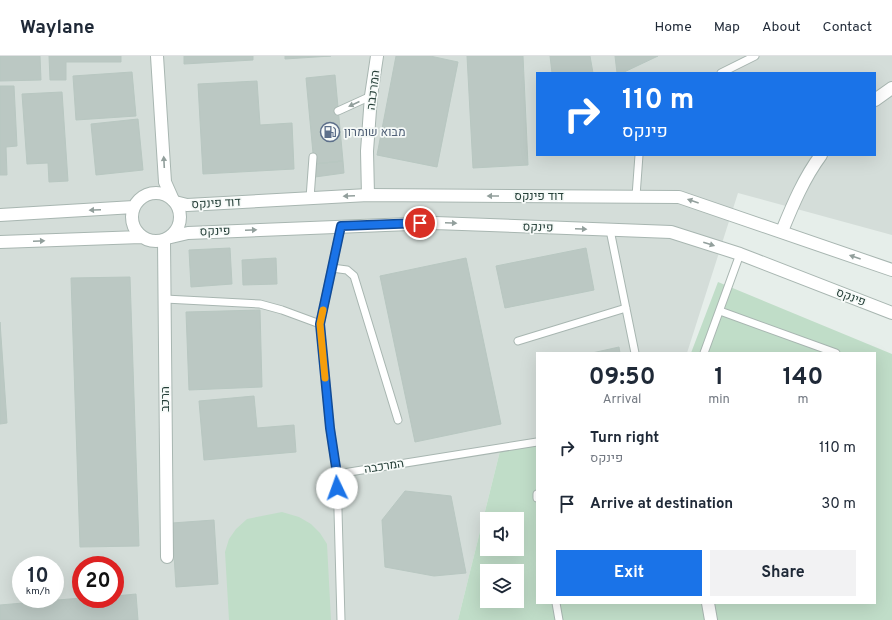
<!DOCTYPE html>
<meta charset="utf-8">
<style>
:root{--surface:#fff;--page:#f2f2f3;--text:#1f2937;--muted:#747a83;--line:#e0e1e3;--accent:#1a73e8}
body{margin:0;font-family:Overpass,Heebo,sans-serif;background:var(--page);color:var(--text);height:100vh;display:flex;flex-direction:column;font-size:15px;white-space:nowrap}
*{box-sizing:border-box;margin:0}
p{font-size:13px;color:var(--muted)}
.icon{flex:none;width:22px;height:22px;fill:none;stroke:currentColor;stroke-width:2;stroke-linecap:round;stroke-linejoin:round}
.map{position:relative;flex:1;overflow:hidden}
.details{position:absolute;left:536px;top:296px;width:340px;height:252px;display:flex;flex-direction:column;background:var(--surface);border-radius:0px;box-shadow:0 4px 16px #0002}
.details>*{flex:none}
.banner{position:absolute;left:536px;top:16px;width:340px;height:84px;border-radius:0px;box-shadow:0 4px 16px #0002;background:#1a73e8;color:#fff;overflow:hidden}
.controls{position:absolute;left:480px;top:456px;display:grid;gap:8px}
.controls a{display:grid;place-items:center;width:44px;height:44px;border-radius:0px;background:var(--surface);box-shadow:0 4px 16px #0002;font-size:20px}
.speed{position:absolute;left:12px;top:500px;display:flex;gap:8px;font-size:20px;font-weight:700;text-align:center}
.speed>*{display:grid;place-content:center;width:52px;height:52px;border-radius:50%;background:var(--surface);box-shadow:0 4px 16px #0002;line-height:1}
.speed small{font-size:10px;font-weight:400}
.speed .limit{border:6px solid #d22;background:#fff;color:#111}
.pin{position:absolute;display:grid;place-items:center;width:34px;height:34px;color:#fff;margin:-17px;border:2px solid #fff;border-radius:50%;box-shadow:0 1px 4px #0007}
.me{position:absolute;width:44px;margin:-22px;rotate:357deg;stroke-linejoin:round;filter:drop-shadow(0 0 3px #0008)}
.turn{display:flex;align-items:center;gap:14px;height:84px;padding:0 20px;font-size:18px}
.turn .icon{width:52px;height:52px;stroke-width:2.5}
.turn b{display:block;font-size:28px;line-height:34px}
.eta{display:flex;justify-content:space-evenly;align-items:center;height:68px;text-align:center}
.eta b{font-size:24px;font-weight:700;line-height:28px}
.action{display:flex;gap:8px;margin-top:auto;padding:8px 20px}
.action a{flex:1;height:46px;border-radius:0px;background:var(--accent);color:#fff;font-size:16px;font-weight:700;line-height:46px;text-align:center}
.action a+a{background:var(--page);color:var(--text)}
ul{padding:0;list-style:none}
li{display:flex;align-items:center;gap:12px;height:56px;padding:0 20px}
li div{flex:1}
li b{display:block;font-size:15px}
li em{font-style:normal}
header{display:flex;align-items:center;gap:24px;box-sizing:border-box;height:56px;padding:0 20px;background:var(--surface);border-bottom:1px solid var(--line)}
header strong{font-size:19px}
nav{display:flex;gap:22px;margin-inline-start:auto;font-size:14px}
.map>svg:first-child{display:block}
.built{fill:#d4ddd9;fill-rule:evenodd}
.green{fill:#c0ddc8;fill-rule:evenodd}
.building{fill:#bbc8c3;stroke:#b8c7c1}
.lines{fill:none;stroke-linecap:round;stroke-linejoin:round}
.service-casing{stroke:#a8b6b1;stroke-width:9}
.minor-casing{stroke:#a8b6b1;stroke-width:14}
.tertiary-casing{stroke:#a8b6b1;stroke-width:14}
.service{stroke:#fff;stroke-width:7}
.minor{stroke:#fff;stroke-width:12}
.tertiary{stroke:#fff;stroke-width:12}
.oneway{fill:#929f9c}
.route-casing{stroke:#114b97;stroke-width:10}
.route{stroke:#1a73e8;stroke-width:7}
.slow{stroke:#f59e0b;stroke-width:7}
.labels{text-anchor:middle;stroke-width:3.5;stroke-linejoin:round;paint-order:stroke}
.street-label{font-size:12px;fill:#253f38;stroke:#f6faf8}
.service-label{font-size:12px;fill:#4e5e75;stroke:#f6faf8;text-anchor:start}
</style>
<header>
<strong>Waylane</strong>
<nav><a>Home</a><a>Map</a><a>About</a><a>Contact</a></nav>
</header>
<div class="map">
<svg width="892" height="564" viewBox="0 0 892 564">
<rect width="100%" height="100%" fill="#e6eeea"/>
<path class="built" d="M 0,0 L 892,0 L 892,179 L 738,137 L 687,297 L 537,297 L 537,386 L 500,395 L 458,564 L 0,564 ZM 537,17 L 875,17 L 875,99 L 537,99 ZM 21,509 L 55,509 L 55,543 L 21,543 ZM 81,509 L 115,509 L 115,543 L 81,543 Z"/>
<path class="green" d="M 718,226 L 892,298 L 892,564 L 458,564 L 500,395 L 537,386 L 537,547 L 875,547 L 875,297 L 691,297 ZM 487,463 L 517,463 L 517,493 L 487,493 ZM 487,515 L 517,515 L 517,545 L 487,545 Z
M 282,456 L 299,461 L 311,468 L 320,477 L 327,488 L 331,564 L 229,564 L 225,496 L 229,483 L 236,473 L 247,463 Z"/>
<path class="building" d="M 0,0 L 40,0 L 41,24 L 0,25 Z
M 49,0 L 121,0 L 121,6 L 66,6 L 66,24 L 50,24 Z
M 184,0 L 253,0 L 253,4 L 184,8 Z
M 285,0 L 331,0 L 285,3 Z
M 396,0 L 430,0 L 458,6 L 437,111 L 377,99 Z
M 467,0 L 523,0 L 528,109 L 473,112 Z
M 550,0 L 590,0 L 593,17 L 552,17 Z
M 615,0 L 658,0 L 622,17 L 617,17 Z
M 132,16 L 136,60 L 76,64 L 73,20 Z
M 335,19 L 343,105 L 314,108 L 306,22 Z
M 257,25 L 260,69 L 292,67 L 294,113 L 203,118 L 198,28 Z
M 0,30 L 14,30 L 17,90 L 6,91 L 7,119 L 0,119 Z
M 62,36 L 68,125 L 49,126 L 48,107 L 27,108 L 22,38 Z
M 138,63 L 143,114 L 96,119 L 91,68 Z
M 343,105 L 344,117 L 315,121 L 314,108 Z
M 230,192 L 232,228 L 191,231 L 189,194 Z
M 586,192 L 594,234 L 505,252 L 496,210 Z
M 276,202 L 277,228 L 243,229 L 242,204 Z
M 466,202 L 501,368 L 415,386 L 380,220 Z
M 130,221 L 139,490 L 80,491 L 71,222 Z
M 260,254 L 262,331 L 189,334 L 186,256 Z
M 0,266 L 7,367 L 0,368 Z
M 619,291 L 620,297 L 592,297 Z
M 254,340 L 257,372 L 294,369 L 296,396 L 204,404 L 199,345 Z
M 405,435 L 451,440 L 466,517 L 434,520 L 385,511 L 382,464 Z
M 214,464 L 218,528 L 176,531 L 172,467 Z
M 136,538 L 138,564 L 0,564 L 0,549 L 81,542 L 115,543 L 115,540 Z"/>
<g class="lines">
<defs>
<path id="service" d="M 721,17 L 755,0
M 338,55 L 371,40
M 636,140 L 639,99
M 310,142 L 313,101
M 341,170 L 320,268 L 330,372 L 337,418 L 537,386
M 610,174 L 635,297
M 332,212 L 347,214 L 354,220 L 398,364
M 165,243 L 260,248 L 282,254 L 320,268
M 720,255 L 836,297
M 518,285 L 626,252
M 704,297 L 740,198
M 337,418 L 341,564
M 537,438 L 537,442
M 556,547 L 559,564"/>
<path id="minor" d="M 157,0 L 165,126 L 173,144
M 875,44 L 892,32
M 368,139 L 367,95 L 371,40 L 377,0
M 782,175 C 793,148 804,122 821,99
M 164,185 L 167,501
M 708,547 L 711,564"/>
<path id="tertiary" d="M132 161a24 24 0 1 1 48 0a24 24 0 1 1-48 0Z
M 175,146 L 187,149 L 368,139 L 679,141 L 892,214
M 0,159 L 134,151
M 171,181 L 188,177 L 435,167 L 671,176 L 740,198 L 892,257
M 0,186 L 141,181"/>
</defs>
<use href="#service" class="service-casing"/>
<use href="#minor" class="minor-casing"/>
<use href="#tertiary" class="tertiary-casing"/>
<use href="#service" class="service"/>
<use href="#minor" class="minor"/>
<use href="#tertiary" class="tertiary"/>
</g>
<defs><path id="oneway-solid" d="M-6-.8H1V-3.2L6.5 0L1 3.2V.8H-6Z"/></defs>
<g class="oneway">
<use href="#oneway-solid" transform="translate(354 48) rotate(156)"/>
<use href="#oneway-solid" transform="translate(164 106) rotate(-93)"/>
<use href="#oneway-solid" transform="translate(349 140) rotate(177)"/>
<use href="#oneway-solid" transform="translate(493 140) rotate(-180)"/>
<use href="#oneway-solid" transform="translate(693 145) rotate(-161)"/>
<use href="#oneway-solid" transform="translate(95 154) rotate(177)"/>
<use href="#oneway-solid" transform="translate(451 167) rotate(2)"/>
<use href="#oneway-solid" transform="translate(581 173) rotate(2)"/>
<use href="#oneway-solid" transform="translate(251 174) rotate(-2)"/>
<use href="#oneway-solid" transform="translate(39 185) rotate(-2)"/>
<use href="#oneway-solid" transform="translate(709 188) rotate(17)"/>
<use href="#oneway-solid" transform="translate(855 201) rotate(-161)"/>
</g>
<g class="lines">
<defs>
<path id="route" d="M 337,432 L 337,418 L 330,372 L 320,268 L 341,170 L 420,167"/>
</defs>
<use href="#route" class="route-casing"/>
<use href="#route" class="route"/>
<path class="slow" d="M 323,254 L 320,268 L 325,322"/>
</g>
<defs>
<symbol id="fuel-ring" viewBox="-11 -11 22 22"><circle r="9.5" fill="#f6faf8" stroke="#5c6f8a" stroke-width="1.5"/><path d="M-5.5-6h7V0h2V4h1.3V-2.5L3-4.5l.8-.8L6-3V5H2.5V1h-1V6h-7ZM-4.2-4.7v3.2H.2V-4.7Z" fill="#5c6f8a"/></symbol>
</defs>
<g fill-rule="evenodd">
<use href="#fuel-ring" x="319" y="65" width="22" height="22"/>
</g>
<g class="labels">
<g class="street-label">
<text transform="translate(373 34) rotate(-83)" y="4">המרכבה</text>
<text x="539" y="144">דוד פינקס</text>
<text transform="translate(216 147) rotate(-3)" y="4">דוד פינקס</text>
<text transform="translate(538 171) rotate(2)" y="4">פינקס</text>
<text transform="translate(215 175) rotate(-2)" y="4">פינקס</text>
<text transform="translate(851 241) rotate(21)" y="4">פינקס</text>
<text transform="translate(165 343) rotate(-90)" y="4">הרכב</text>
<text transform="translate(384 410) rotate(-9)" y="4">המרכבה</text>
</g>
<g class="service-label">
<text x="344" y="80">מבוא שומרון</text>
</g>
</g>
</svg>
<div class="controls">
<a><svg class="icon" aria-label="sound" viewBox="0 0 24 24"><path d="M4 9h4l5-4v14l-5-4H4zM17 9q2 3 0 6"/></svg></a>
<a><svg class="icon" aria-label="layers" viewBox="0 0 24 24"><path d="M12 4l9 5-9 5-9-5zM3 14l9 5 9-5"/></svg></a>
</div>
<div class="speed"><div>10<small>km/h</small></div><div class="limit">20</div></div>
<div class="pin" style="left:420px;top:167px;background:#d93025"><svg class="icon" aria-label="arrive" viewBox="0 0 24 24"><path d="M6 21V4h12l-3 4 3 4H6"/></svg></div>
<svg class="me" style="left:337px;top:432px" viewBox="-20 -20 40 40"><circle r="19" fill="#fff"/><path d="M0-13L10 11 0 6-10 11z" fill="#1a73e8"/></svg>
<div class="banner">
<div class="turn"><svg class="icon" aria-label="right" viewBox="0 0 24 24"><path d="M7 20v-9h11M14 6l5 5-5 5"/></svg><div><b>110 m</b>פינקס</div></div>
</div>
<section class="details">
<div class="eta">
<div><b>09:50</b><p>Arrival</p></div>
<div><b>1</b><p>min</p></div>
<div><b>140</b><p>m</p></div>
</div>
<ul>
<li><svg class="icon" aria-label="right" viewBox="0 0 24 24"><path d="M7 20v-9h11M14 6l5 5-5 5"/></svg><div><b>Turn right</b><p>פינקס</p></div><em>110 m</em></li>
<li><svg class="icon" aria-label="arrive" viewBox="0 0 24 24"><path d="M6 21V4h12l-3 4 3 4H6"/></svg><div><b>Arrive at destination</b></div><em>30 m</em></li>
</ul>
<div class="action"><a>Exit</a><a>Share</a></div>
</section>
</div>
